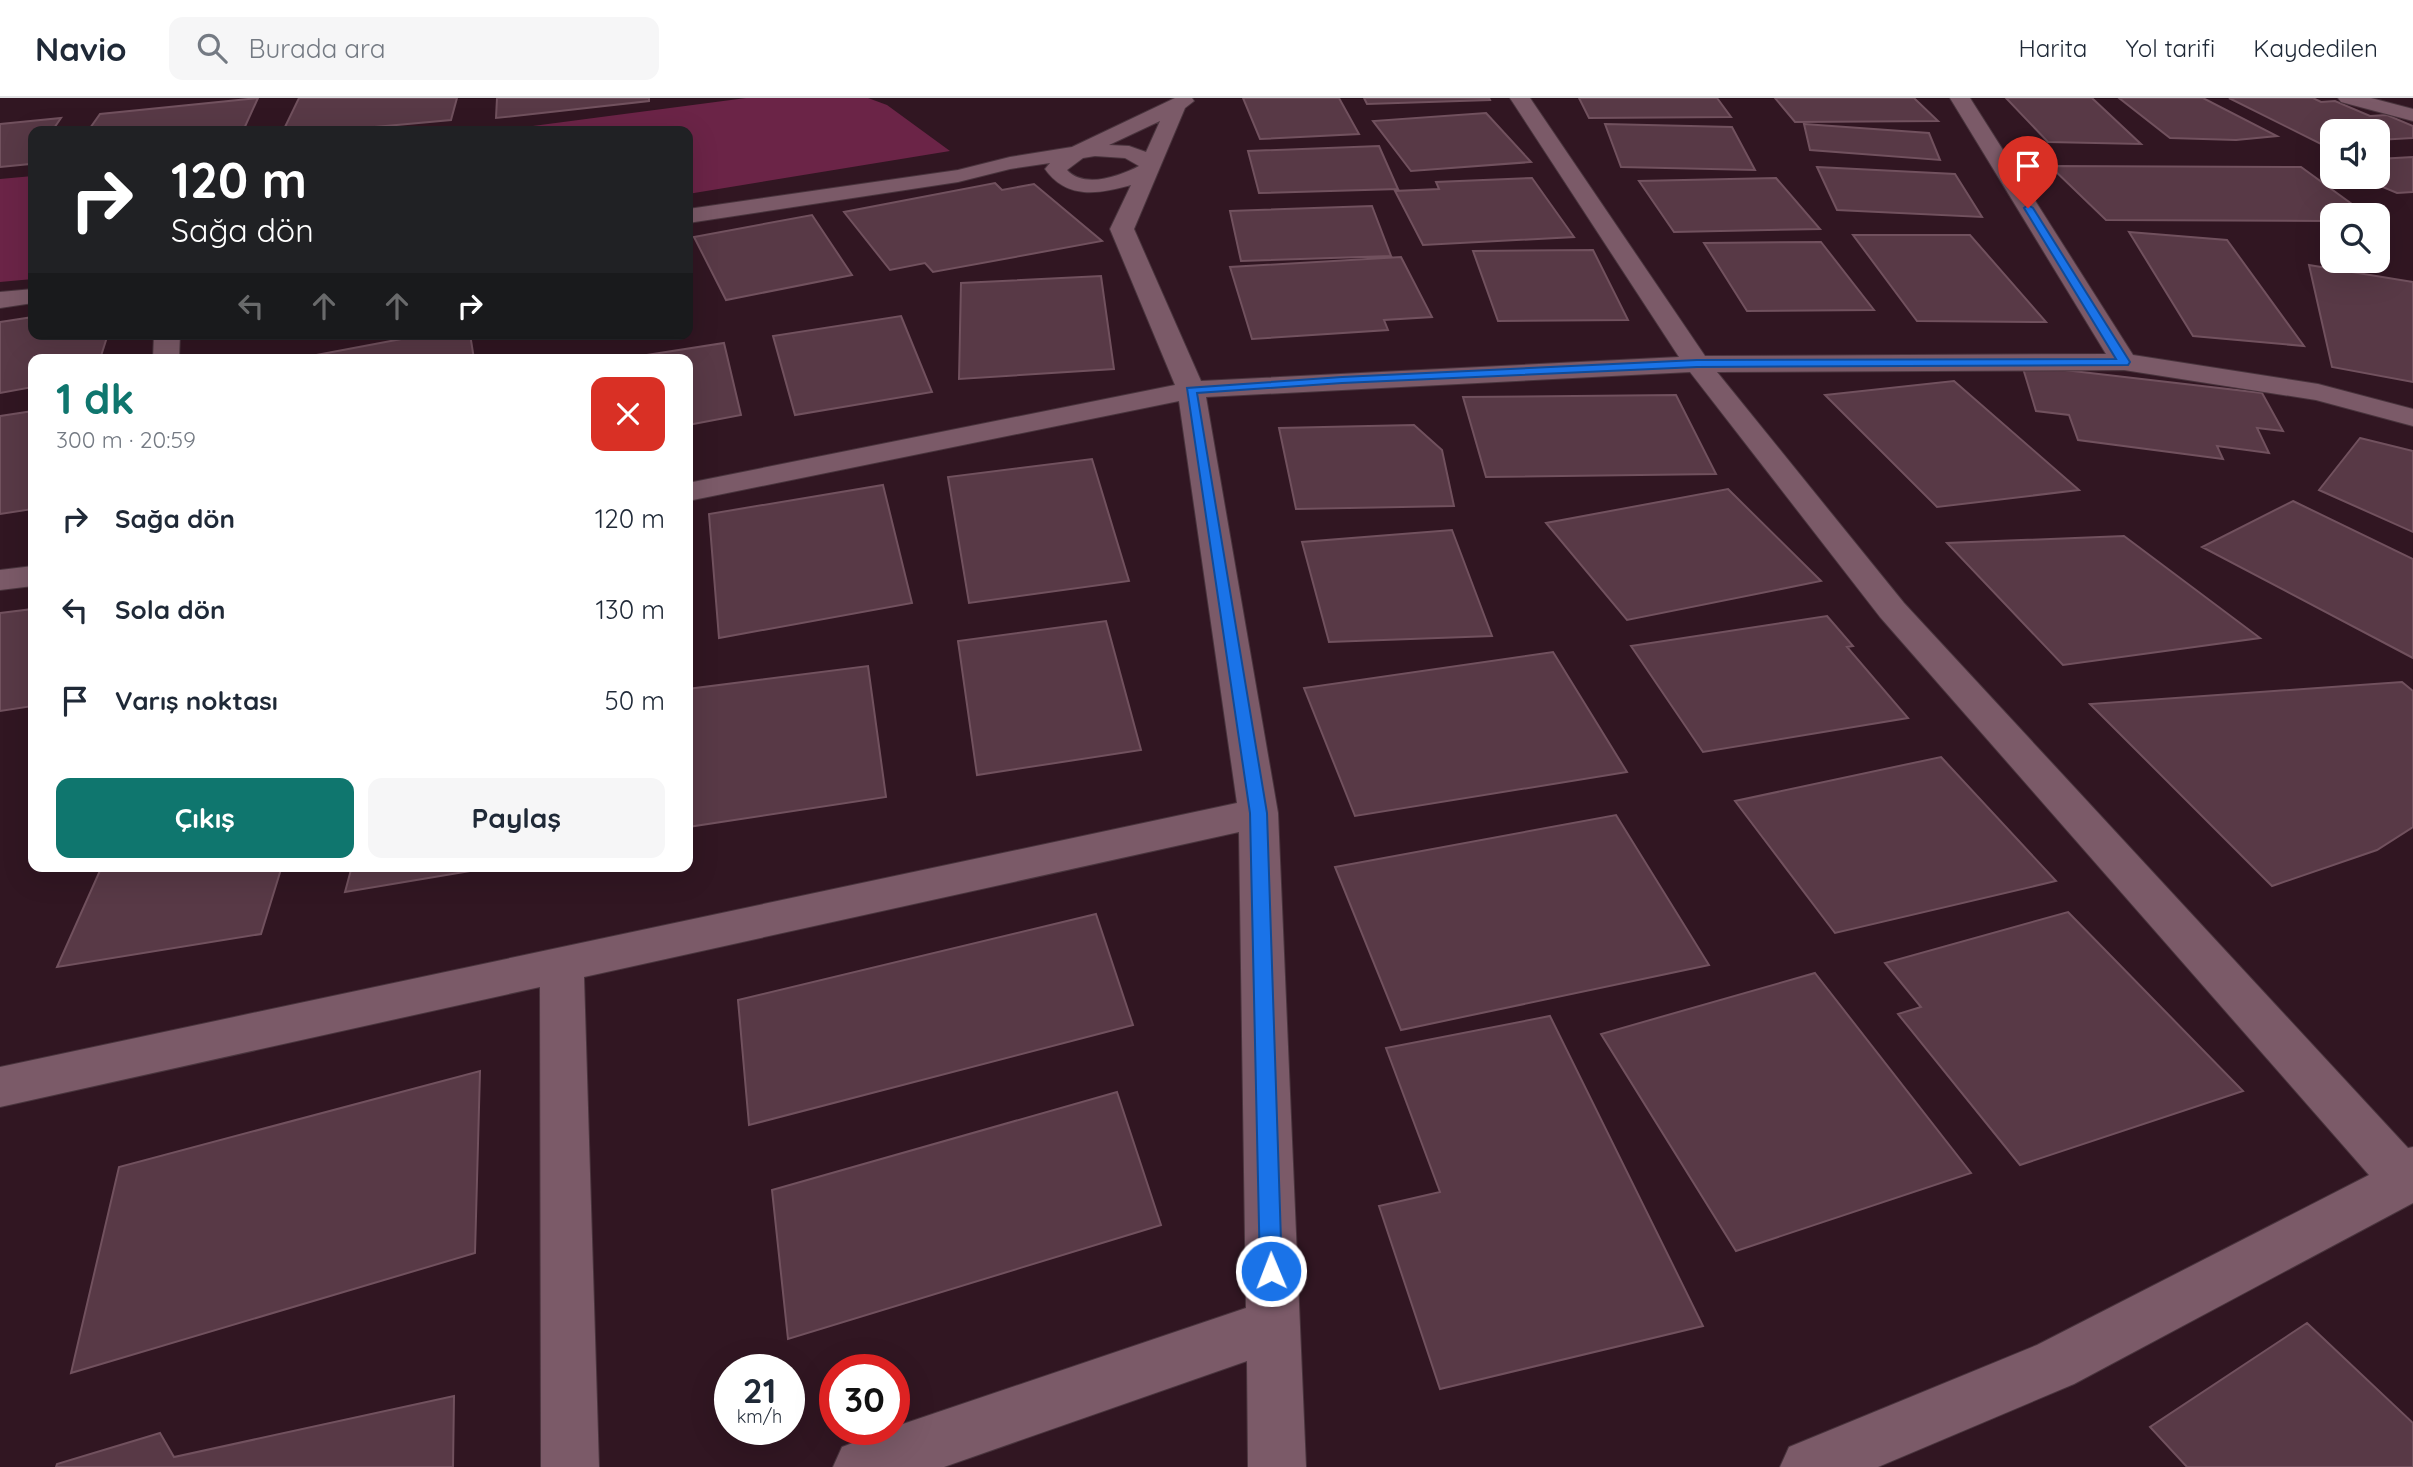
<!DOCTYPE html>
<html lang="tr">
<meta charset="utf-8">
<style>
:root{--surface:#fff;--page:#f6f6f7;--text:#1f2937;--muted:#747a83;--line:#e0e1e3;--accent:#0f766e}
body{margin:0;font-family:Quicksand,sans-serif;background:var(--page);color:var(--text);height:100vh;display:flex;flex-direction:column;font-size:26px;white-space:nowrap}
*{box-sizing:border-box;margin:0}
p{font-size:23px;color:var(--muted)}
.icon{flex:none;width:38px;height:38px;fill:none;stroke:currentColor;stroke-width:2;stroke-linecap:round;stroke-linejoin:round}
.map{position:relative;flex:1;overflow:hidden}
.details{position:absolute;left:28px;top:256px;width:665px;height:518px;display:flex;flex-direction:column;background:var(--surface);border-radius:14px;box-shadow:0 7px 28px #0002}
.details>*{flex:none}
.guide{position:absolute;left:28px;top:28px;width:665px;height:214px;border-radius:14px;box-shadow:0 7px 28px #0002;background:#202124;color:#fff;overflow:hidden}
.buttons{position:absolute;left:2320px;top:21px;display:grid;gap:14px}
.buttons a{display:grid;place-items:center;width:70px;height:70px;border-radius:14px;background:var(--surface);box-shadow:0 7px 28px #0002;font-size:35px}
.speed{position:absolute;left:714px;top:1256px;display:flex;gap:14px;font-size:35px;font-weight:700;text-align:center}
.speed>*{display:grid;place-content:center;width:91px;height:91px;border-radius:50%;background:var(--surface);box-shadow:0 7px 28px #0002;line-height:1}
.speed small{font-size:18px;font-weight:400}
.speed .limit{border:10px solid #d22;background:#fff;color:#111}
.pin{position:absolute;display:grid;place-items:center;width:60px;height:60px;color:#fff;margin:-72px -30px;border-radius:50% 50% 50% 0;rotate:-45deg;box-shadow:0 0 7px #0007}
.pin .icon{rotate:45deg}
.me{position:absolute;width:77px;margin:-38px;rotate:359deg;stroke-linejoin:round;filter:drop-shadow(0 0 5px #0008)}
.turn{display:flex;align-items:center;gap:24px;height:147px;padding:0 28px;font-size:32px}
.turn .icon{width:91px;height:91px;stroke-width:2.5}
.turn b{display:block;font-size:49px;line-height:60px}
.lanes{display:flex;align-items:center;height:66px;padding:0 28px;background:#0003;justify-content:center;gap:35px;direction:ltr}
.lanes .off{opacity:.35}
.round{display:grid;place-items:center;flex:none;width:74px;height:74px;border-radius:14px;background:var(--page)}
.headline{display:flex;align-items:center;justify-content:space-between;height:119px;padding:0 28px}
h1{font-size:42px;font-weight:800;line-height:52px;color:var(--accent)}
.cta{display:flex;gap:14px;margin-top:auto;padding:14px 28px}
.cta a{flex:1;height:80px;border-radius:14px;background:var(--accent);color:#fff;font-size:28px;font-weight:800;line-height:80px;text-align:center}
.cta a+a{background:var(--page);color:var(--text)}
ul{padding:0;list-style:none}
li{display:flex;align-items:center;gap:21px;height:91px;padding:0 28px}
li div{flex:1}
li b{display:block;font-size:26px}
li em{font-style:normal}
header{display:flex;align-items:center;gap:42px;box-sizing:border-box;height:98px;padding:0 35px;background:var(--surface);border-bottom:2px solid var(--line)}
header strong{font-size:33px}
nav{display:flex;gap:38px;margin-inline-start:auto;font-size:24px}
.search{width:490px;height:63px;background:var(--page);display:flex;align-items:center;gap:18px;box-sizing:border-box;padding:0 24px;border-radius:14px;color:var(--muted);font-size:26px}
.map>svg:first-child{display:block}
.green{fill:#6b2447}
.building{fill:#583946;stroke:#71515e;stroke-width:2}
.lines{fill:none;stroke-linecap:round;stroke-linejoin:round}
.minor-casing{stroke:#49343d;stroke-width:2}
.minor{fill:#7b5a68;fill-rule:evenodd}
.route{fill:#1a73e8;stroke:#114b97;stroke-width:2}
</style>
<header>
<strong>Navio</strong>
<div class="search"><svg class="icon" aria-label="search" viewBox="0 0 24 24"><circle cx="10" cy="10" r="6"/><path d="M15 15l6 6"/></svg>Burada ara</div>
<nav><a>Harita</a><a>Yol tarifi</a><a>Kaydedilen</a></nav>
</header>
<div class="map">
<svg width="2413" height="1369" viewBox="0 0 2413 1369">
<rect width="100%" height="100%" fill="#311622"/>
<path class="green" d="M 746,0 L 868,0 L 887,7 L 950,53 L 688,96 L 688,33 L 494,33 Z
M 33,78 L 33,181 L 0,184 L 0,81 Z"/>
<path class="building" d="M 258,0 L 243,33 L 88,33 L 100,16 Z
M 299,0 L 457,0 L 451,22 L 331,33 L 283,33 Z
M 497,0 L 649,0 L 649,3 L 496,20 Z
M 1243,0 L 1339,0 L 1359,36 L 1260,41 Z
M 1364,0 L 1489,0 L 1490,2 L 1367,6 Z
M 1579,0 L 1717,0 L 1731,19 L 1589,20 Z
M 1775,0 L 1914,0 L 1938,23 L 1795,24 Z
M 2006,0 L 2092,0 L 2141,46 L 2048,44 Z
M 2119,0 L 2203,0 L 2277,38 L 2236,42 L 2170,40 Z
M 2229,0 L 2313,0 L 2321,4 L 2335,3 L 2370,18 L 2387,17 L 2413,28 L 2413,40 L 2378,42 L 2378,33 L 2333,33 L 2333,46 L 2323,47 Z
M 1486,15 L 1531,64 L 1411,73 L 1373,23 Z
M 61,20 L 52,33 L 33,33 L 33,60 L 30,66 L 0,69 L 0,26 Z
M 1605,26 L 1732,29 L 1755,72 L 1621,69 Z
M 1804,26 L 1929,35 L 1940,62 L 1810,52 Z
M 1379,48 L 1398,91 L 1259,95 L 1248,53 Z
M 2413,59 L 2413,94 L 2397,95 L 2359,79 L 2378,79 L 2378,61 Z
M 2050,68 L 2301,69 L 2367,117 L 2333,117 L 2333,123 L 2106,122 Z
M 1817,69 L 1955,76 L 1982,119 L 1837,112 Z
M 1532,80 L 1574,139 L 1423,147 L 1395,93 L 1439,91 L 1436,84 Z
M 1776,80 L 1820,131 L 1674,134 L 1639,83 Z
M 995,85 L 1002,92 L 1034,86 L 1102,143 L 933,174 L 925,165 L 890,172 L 844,114 Z
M 1372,108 L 1391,158 L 1241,163 L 1230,113 Z
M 812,117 L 852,177 L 726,202 L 694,139 Z
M 2129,134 L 2227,142 L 2304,248 L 2193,238 Z
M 1853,137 L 1970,137 L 2046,224 L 1917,223 Z
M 1821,144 L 1874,212 L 1747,213 L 1704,145 Z
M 1593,152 L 1628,222 L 1498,223 L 1473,153 Z
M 1401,159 L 1432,219 L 1384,222 L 1388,232 L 1252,241 L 1230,169 Z
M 2309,167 L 2413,184 L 2413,284 L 2332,269 Z
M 1101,178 L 1114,271 L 959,281 L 961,185 Z
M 901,218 L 932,294 L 795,317 L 773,238 Z
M 33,219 L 33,236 L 108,236 L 100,261 L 33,261 L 33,289 L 0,295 L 0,224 Z
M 428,236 L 470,236 L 474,261 L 295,261 Z
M 724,245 L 741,317 L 688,327 L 688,261 L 621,261 Z
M 2022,267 L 2262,295 L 2283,333 L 2257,330 L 2269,355 L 2217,348 L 2223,361 L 2078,342 L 2069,317 L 2036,313 Z
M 1954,283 L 2079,392 L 1937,409 L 1825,297 Z
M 1676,297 L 1716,376 L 1486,379 L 1463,299 Z
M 33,313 L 33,411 L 0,416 L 0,318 Z
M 1414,327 L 1442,352 L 1454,408 L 1296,411 L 1279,330 Z
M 2360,340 L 2413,353 L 2413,434 L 2319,392 Z
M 1092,361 L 1129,483 L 969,505 L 948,379 Z
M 883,387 L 912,505 L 719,540 L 709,416 Z
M 1728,391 L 1821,483 L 1627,522 L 1546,425 Z
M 2293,403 L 2413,461 L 2413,560 L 2202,449 Z
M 1452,432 L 1492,538 L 1329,544 L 1302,444 Z
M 2124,438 L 2260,540 L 2063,567 L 1947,445 Z
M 33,511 L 33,608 L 0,613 L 0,515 Z
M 1827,518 L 1853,548 L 1847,549 L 1908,620 L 1703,654 L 1631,548 Z
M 1106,523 L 1141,652 L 977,677 L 958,543 Z
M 1553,554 L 1627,674 L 1355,718 L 1304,590 Z
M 868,568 L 886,699 L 688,729 L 688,591 Z
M 2402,584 L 2413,593 L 2413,729 L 2377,752 L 2272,788 L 2090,606 Z
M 1941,659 L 2056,783 L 1835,835 L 1735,703 Z
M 1616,717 L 1709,867 L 1401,932 L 1335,769 Z
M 102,768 L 282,768 L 261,836 L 57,869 Z
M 352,768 L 500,768 L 345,794 Z
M 2068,814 L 2243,993 L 2020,1067 L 1898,916 L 1921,909 L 1885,865 Z
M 1096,816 L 1133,927 L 749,1027 L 738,902 Z
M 1815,875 L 1971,1075 L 1736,1153 L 1601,936 Z
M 1550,918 L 1703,1228 L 1440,1291 L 1379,1108 L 1440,1094 L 1386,950 Z
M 480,973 L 475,1155 L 71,1275 L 119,1069 Z
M 1117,994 L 1161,1127 L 788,1241 L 772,1092 Z
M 2307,1225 L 2413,1325 L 2413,1369 L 2187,1369 L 2150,1329 Z
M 454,1298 L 453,1369 L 56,1369 L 57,1366 L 160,1335 L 174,1359 Z"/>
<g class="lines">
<defs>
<path id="minor" d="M 1175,0 L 1192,0 L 1194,3 L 1185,10 L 1134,131 L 1201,283 L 1679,259 L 1510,0 L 1530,0 L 1705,258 L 2106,256 L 1950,0 L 1970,0 L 2133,257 L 2318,286 L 2413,311 L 2413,328 L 2316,302 L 2124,272 L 1717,274 L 1904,505 L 2408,1050 L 2413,1049 L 2413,1105 L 2074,1286 L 1878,1369 L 1780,1369 L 1789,1349 L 2037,1247 L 2369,1077 L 1880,519 L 1690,274 L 1206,299 L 1278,715 L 1306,1369 L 1248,1369 L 1247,1263 L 944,1369 L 833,1369 L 842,1349 L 887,1332 L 894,1332 L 894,1329 L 1246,1210 L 1239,734 L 584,879 L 599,1369 L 541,1369 L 540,889 L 0,1009 L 0,969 L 1237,705 L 1179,303 L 688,403 L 688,385 L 1175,287 L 1110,131 L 1131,87 C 1099,96 1067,102 1045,71 L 1050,65 L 1010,71 L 958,84 L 688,125 L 688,111 L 958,72 L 1010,59 L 1072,49 ZM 1160,23 L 1146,54 L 1129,48 L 1109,47 ZM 1095,58 L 1125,60 L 1139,68 C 1120,78 1084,91 1067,72 L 1083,60 Z
M 2338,0 L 2371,0 L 2413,11 L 2413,23 L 2341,4 Z
M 33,191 L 33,205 L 0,210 L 0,194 Z
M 154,236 L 180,236 L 179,261 L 153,261 Z
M 33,468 L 33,488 L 0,492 L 0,472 Z"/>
</defs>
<use href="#minor" class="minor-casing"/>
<use href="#minor" class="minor"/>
</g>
<path class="route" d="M 2028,107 L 2033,110 L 2130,264 L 2128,267 L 1697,269 L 1342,285 L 1197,295 L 1267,715 L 1282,1173 L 1279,1181 L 1271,1184 L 1264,1181 L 1260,1173 L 1250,715 L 1187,290 L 1342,279 L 1697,262 L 2116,261 L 2024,110 Z"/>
</svg>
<div class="buttons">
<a><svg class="icon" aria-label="sound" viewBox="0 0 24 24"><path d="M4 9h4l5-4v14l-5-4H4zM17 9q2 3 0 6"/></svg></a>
<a><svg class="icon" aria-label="search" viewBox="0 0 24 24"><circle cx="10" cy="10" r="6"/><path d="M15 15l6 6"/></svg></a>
</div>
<div class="speed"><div>21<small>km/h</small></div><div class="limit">30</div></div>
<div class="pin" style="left:2028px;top:110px;background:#d93025"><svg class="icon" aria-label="arrive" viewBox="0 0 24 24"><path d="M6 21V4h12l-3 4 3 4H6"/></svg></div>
<svg class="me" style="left:1271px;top:1173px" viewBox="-20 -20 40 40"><circle r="17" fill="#1a73e8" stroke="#fff" stroke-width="3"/><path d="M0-11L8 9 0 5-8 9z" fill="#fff"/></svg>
<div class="guide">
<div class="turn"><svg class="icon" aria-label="right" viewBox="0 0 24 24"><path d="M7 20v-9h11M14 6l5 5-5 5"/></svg><div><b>120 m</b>Sağa dön</div></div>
<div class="lanes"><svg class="icon off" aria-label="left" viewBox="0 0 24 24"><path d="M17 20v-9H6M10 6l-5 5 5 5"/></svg><svg class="icon off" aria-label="ahead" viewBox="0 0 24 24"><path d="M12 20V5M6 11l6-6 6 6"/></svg><svg class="icon off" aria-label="ahead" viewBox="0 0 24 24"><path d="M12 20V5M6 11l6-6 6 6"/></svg><svg class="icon" aria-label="right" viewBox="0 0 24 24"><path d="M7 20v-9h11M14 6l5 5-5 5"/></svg></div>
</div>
<section class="details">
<div class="headline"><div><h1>1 dk</h1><p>300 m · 20:59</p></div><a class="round" style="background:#d93025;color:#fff"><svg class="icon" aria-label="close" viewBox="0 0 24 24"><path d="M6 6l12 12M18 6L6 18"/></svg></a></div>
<ul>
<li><svg class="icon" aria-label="right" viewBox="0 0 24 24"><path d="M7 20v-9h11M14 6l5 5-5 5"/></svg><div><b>Sağa dön</b></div><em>120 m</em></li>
<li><svg class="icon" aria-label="left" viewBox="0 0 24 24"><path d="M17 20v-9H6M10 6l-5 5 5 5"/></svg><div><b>Sola dön</b></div><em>130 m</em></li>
<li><svg class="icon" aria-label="arrive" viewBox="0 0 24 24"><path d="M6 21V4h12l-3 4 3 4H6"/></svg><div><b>Varış noktası</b></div><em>50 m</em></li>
</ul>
<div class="cta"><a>Çıkış</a><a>Paylaş</a></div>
</section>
</div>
